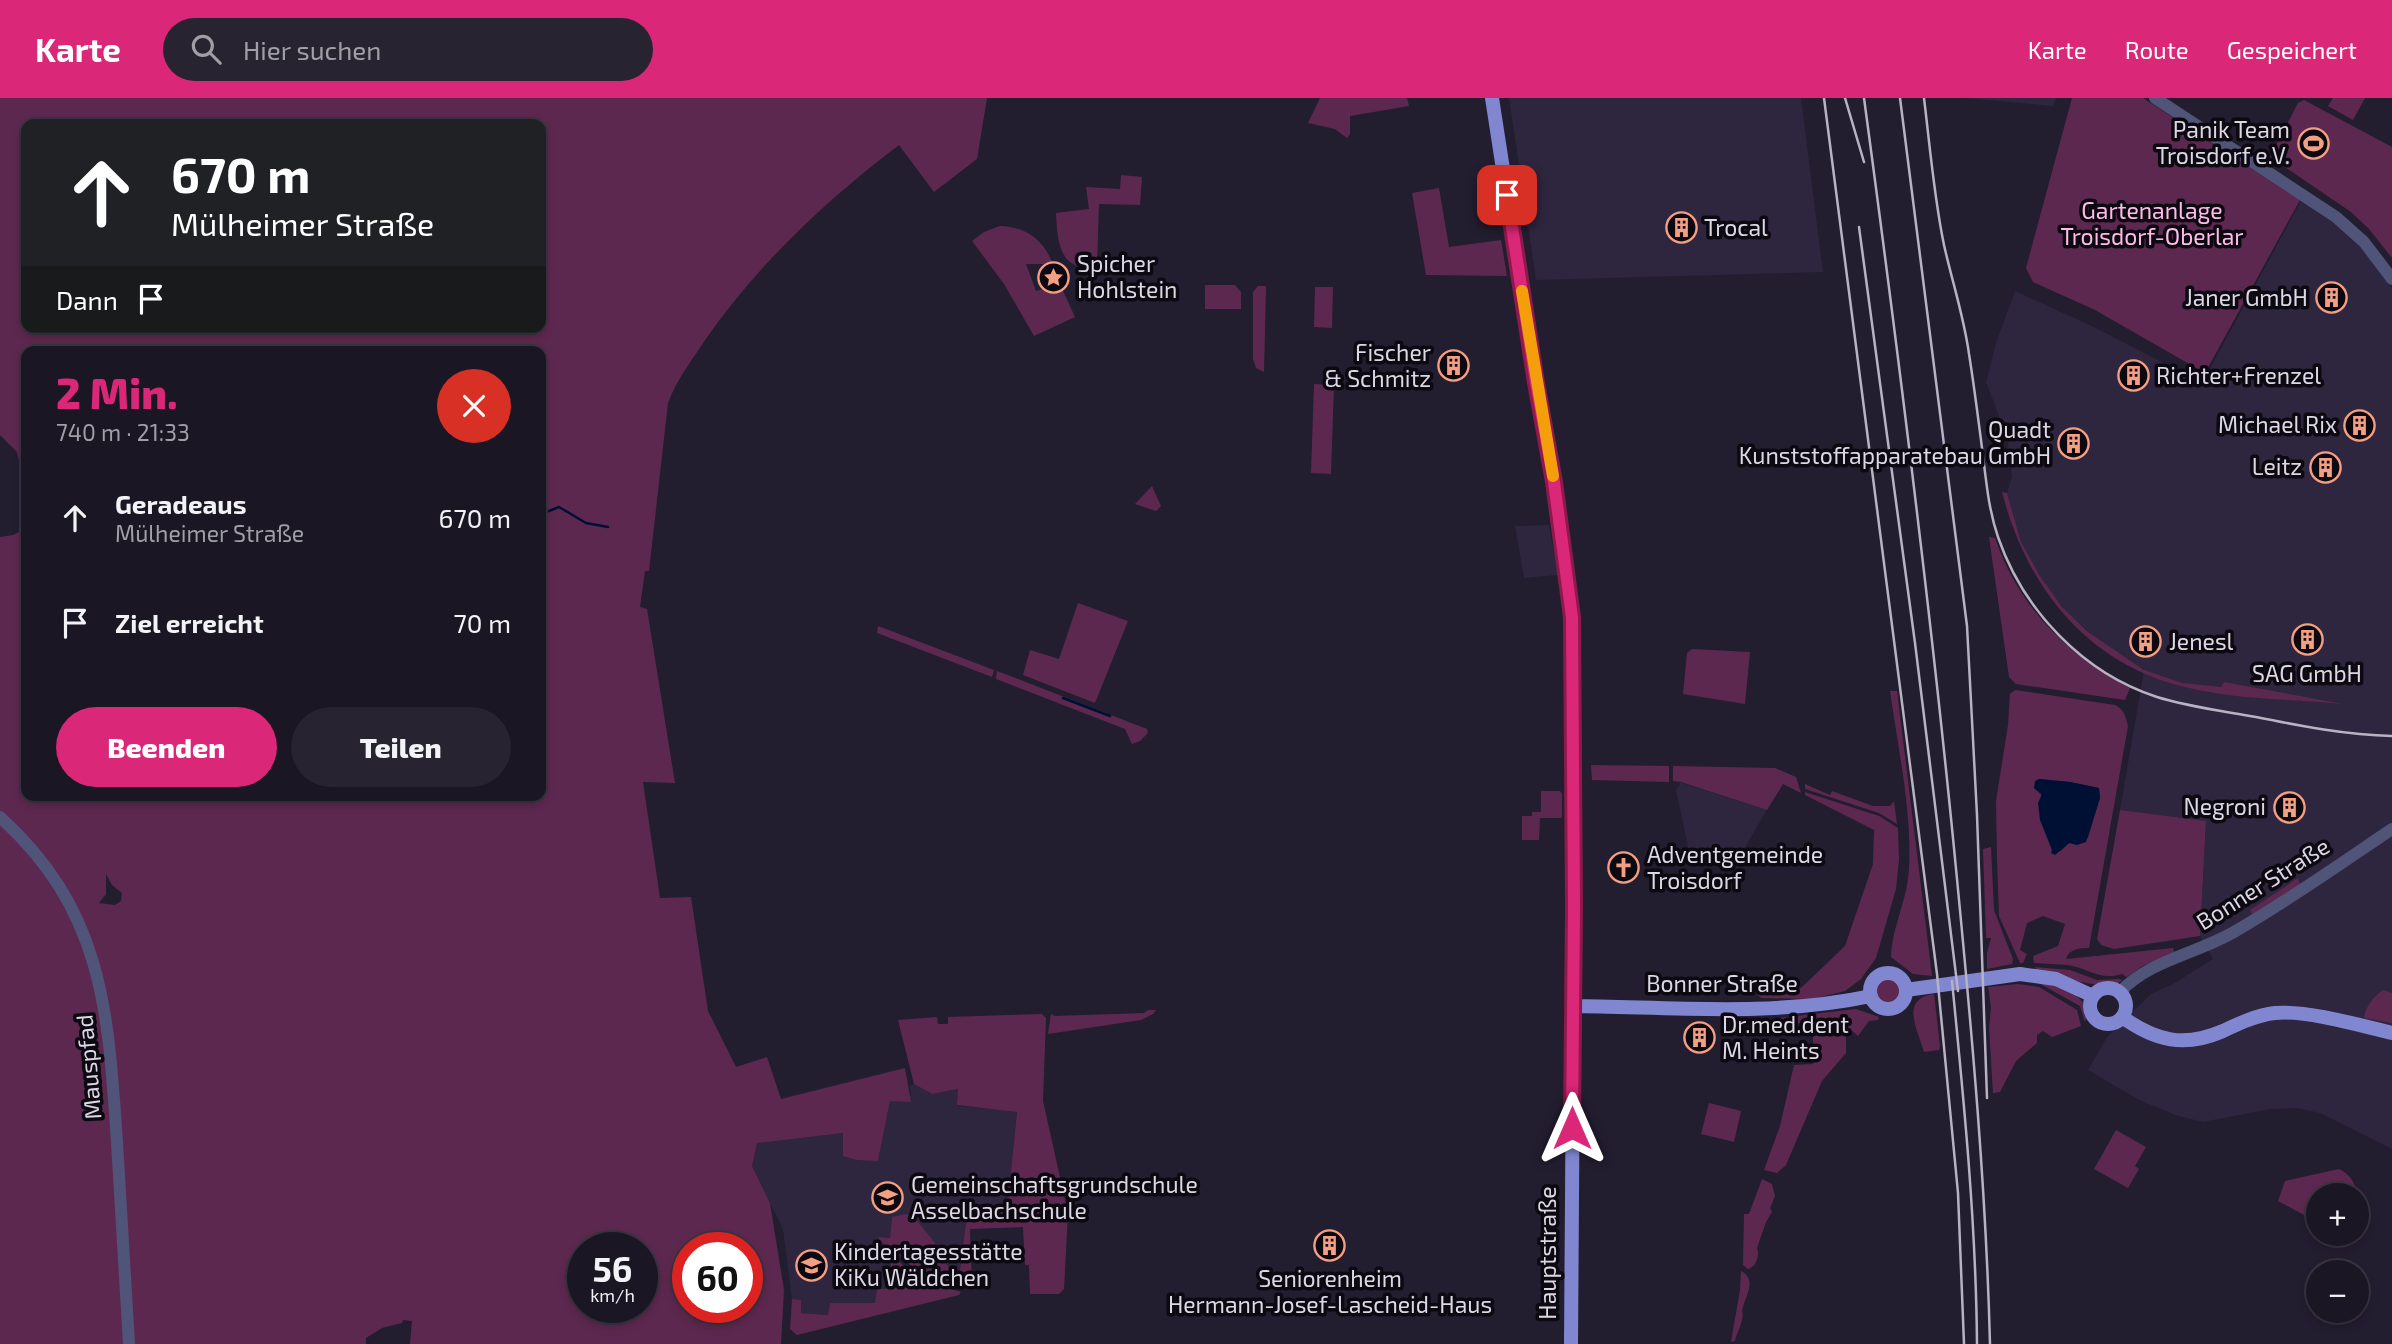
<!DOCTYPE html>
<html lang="de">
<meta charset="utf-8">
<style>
:root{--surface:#1a1624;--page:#272331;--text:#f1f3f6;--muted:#9f9fa6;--line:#383541;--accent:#db2777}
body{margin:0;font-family:"Exo 2",sans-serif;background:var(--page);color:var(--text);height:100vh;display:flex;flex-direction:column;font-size:26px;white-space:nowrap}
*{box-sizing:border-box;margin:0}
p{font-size:23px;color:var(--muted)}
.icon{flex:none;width:38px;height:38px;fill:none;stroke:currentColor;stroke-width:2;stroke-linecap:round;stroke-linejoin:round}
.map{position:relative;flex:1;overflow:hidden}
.panel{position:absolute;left:21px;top:248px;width:525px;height:455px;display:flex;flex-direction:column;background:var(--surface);border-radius:14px;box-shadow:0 4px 10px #0003,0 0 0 2px var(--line)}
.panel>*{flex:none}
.hud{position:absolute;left:21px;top:21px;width:525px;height:214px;border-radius:14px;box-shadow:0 4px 10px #0003,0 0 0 2px var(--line);background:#202124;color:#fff;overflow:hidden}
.controls{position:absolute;left:2306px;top:1085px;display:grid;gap:14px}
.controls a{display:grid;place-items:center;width:63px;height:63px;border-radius:50%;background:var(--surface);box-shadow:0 4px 10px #0003,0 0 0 2px var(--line);font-size:35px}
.speed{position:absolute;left:567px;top:1134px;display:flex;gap:14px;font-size:35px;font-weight:700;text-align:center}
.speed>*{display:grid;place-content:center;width:91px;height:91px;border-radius:50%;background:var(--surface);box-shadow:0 4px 10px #0003,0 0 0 2px var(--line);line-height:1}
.speed small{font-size:18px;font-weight:400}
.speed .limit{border:10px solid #d22;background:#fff;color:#111}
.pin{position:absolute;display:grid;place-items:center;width:60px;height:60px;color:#fff;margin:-30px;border-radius:14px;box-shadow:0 4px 10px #0006}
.me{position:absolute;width:77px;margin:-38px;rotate:0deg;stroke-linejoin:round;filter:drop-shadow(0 0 5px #0008)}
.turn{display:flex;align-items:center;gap:24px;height:147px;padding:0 35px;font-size:32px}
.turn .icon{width:91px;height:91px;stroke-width:2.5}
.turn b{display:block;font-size:49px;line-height:60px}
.then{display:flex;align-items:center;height:66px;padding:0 35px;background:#0003;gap:14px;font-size:26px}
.round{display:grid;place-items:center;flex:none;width:74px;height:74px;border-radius:37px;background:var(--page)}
.summary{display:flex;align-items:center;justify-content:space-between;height:119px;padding:0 35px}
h1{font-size:42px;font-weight:800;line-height:52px;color:var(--accent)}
.action{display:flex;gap:14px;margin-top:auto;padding:14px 35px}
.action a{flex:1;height:80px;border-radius:42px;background:var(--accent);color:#fff;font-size:28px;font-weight:800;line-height:80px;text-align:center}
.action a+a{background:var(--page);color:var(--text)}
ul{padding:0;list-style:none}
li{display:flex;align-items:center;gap:21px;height:105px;padding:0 35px}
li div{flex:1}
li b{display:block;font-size:26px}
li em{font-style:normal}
header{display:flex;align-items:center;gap:42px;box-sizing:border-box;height:98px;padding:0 35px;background:var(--accent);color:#fff}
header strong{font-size:33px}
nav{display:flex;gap:38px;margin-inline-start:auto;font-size:24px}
.search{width:490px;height:63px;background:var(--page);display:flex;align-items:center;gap:18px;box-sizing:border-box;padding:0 24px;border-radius:38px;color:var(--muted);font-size:26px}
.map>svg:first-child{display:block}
.built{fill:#2e253f}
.green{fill:#5d284f;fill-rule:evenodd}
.water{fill:#001034}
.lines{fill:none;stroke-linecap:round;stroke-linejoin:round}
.stream{stroke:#001034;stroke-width:2.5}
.minor{stroke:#505478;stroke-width:12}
.major{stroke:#8087d0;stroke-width:14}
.rail{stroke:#b8b3c2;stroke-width:2.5}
.route-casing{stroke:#8e194d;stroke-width:18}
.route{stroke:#db2777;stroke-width:12}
.slow{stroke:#f59e0b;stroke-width:12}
.labels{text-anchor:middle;stroke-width:7;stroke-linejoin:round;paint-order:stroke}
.poi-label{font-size:23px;fill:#dbd7e5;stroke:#0c0911;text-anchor:start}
.park-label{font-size:23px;fill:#febbe8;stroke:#0c0911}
.street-label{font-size:23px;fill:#dbd7e5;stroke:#0c0911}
</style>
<header>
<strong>Karte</strong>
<div class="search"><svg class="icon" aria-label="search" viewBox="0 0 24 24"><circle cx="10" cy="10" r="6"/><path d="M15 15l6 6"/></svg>Hier suchen</div>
<nav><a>Karte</a><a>Route</a><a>Gespeichert</a></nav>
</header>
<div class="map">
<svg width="2392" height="1246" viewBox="0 0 2392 1246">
<rect width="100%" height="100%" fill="#231d30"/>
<path class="built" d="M 1509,0 L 1801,0 L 1823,174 L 1536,182 Z
M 1965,0 L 2056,0 L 2053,8 Z
M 2301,103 L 2340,129 L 2360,148 L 2392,190 L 2392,1051 L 2320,1015 L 2297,1010 L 2271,1011 L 2203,1024 L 2178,1018 L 2139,1002 L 2088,972 L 2107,939 L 2151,896 L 2173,886 L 2213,861 L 2200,838 L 2206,724 L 2120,712 L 2144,572 L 2100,544 L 2064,512 L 2040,478 L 2028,457 L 2021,444 L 2007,395 L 2012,378 L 2007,339 L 1986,284 L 1996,245 L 2015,193 L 2094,229 L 2202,285 Z
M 1549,427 L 1558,477 L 1524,480 L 1515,428 Z
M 1679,684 L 1767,712 L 1742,754 L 1723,753 L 1722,761 L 1707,761 L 1706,754 L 1689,753 L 1676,692 L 1680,687 Z
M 914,986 L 932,996 L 958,991 L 958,1008 L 1017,1013 L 1007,1111 L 998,1116 L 972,1113 L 971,1117 L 967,1116 L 960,1172 L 972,1189 L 961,1189 L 944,1164 L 900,1119 L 892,1120 L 890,1140 L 879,1139 L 879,1142 L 901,1161 L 891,1165 L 886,1191 L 876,1205 L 831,1205 L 829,1217 L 801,1215 L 801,1202 L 792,1201 L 783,1131 L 752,1068 L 757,1044 L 844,1035 L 878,1063 L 890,1003 L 911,997 L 909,987 Z"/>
<path class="green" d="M 0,0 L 987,0 L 977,61 L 934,94 L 899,47 C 825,103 756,168 703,245 C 690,265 676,283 668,305 L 649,473 L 645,473 L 640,509 L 647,511 L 675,685 L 643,684 L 660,800 L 691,799 L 708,913 L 736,969 L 767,959 L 781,1001 L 905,970 L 911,1004 L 890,1003 L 878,1063 L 857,1062 L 843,1058 L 843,1035 L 757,1045 L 752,1068 L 770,1105 L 784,1192 L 781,1246 L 410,1246 L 412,1223 L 403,1222 L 402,1225 L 382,1230 L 366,1240 L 366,1246 L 0,1246 L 0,439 L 13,437 L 26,430 L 26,698 L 541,698 L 541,254 L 26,254 L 26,393 L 17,354 L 0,337 ZM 26,26 L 541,26 L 541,229 L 26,229 ZM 106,776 L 112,787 L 122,795 L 121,803 L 115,807 L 99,805 L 106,796 ZM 583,1150 L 642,1150 L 642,1209 L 583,1209 ZM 688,1150 L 747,1150 L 747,1209 L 688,1209 Z
M 1320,0 L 1407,0 L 1409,8 L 1350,18 L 1350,36 L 1347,40 L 1335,31 L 1308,25 Z
M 2072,0 L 2143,0 L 2300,102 L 2205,275 L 2095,212 L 2033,184 L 2026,170 Z
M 2333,0 L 2365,0 L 2353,22 L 2328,8 Z
M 2304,2 L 2392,49 L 2392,160 L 2369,131 L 2351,114 L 2270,59 L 2298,5 Z
M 1121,77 L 1142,79 L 1140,107 L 1099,106 L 1097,169 C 1090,169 1081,170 1075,167 C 1057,159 1057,132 1056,115 L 1089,111 L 1086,89 L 1120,91 Z
M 1439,90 L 1449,149 L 1501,142 L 1507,178 L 1426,177 L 1412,95 Z
M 1000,128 C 1026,129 1043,141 1053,166 L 1026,166 L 1036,193 L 1060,186 L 1075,219 L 1034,238 L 1004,186 L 972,143 L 984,134 Z
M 1205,187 L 1235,187 L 1241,194 L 1241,211 L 1205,211 Z
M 1258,188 L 1266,188 L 1264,274 L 1256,270 L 1253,261 L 1253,194 Z
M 1315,189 L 1333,189 L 1332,230 L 1314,229 Z
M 1314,286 L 1334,287 L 1331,376 L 1311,375 Z
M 1152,388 L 1161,408 L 1156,413 L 1135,406 Z
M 2002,394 L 2007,395 L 2021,444 L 2040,478 L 2062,509 L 2088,534 L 2144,572 L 2182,585 L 2221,589 L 2224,584 L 2343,606 C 2291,601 2236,602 2185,589 C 2087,566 2026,488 2002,394 Z
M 1989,439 L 1995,440 C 2018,508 2067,557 2130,590 L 2125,602 L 2016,586 L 2009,579 Z
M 1078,505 L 1128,523 L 1095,605 L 1023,577 L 1030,552 L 1059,561 Z
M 878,528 L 994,572 L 992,579 L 877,535 Z
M 1692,551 L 1750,554 L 1745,606 L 1683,596 L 1687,555 Z
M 997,573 L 1147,631 L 1148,635 L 1140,643 L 1132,646 L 1125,631 L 996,581 Z
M 2015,592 L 2115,607 C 2124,611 2126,619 2128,628 L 2089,850 C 2079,850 2069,851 2066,861 L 2173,850 L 2174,854 L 2141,869 L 2127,879 L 2122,876 C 2100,883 2088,870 2068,867 C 2057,866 2045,866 2034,865 L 2033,858 L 2058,848 L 2065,826 L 2043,818 L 2027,825 L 2020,852 L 2027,856 L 2023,865 L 2020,865 L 1999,818 L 1997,760 L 1996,703 L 2008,627 L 2010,596 ZM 2039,681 L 2070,684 L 2099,690 L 2100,700 L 2088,740 L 2069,745 L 2061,753 L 2052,752 L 2039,703 L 2043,699 L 2034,690 Z
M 1890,593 L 1897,593 L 1932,878 L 1913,876 L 1891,859 C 1892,828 1908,801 1909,770 C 1912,713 1898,650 1890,593 Z
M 1591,667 L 1669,668 L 1669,684 L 1592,682 Z
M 1673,668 L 1775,670 L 1796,679 L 1801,695 L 1783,686 L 1767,712 L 1681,684 L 1673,683 Z
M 1805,686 L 1830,697 L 1832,693 L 1873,708 L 1890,708 L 1894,703 L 1897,726 L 1879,715 L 1805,691 Z
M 1541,693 L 1560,693 L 1562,696 L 1562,720 L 1540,720 L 1539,742 L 1522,742 L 1522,718 L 1532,718 L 1532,714 L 1541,714 Z
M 1805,694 L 1879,718 L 1898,730 L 1899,762 L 1896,791 L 1876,860 L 1861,881 L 1845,893 L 1821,899 L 1809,901 L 1761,900 L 1757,896 L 1757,890 L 1801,890 L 1845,848 L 1873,766 L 1874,732 L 1805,697 Z
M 2120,712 L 2206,723 L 2200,838 L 2114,851 L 2101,847 L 2097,841 Z
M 1991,749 L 1994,812 L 2013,861 L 2012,866 L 1987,871 L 1987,855 L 1991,840 L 1986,840 L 1983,751 Z
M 2298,780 L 2300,787 L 2245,821 L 2252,816 L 2250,812 Z
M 2035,869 L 2070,872 L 2097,882 L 2120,881 L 2122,883 C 2101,894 2060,878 2037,872 Z
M1875 893a13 13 0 1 1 26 0a13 13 0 1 1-26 0Z
M 2035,883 C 2054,885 2095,897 2085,924 L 2080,908 Z
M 2018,886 L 2039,889 L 2077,912 L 2081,928 L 2052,939 L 2043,933 L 2037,937 L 2037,945 L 2016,963 L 2000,994 L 1993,995 L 1989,930 L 1991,909 L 1988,889 Z
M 2383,892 L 2392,895 L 2392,925 L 2364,920 C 2365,909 2374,898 2383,892 Z
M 1934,896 L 1940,948 L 1939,952 L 1924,954 C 1918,932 1899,901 1934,896 Z
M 1856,911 L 1879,919 L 1878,922 L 1869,923 L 1858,938 L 1851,932 L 1846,937 L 1846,955 L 1822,983 L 1786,1067 L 1777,1075 L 1764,1072 L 1780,1028 L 1794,967 L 1813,966 L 1813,925 L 1758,926 L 1762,922 Z
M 1148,912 L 1156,912 L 1153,916 L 1141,922 L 1048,936 L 1051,916 L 1055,918 L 1144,915 Z
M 1042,916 L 1046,920 L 1043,1003 L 1068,1115 L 1064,1191 L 1059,1196 L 1030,1196 L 1029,1167 L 1025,1167 L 1023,1129 L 970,1131 L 972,1189 L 960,1172 L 967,1116 L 971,1116 L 971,1113 L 998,1116 L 1007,1111 L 1017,1014 L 957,1007 L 958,991 L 932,996 L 914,986 L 898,922 L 937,919 L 938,926 L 948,926 L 948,919 Z
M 1709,1005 L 1741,1013 L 1734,1044 L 1701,1036 Z
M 2116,1032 L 2146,1049 L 2135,1068 L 2139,1071 L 2128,1090 L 2094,1071 Z
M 2339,1071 C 2350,1076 2356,1086 2357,1097 L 2319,1097 L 2319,1125 L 2278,1103 L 2285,1083 Z
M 1762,1081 L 1772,1086 L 1775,1098 L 1770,1110 L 1772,1114 L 1766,1124 L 1757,1150 C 1760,1156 1756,1170 1748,1171 L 1743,1167 L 1744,1116 L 1749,1116 Z
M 906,1116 L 915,1120 L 942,1154 L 940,1156 L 961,1189 C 926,1185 906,1163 879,1142 L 879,1139 L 890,1140 L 892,1119 Z
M 898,1163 L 923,1182 L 961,1194 L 959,1197 L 797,1237 L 790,1231 L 792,1201 L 801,1202 L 801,1215 L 828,1217 L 830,1205 L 875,1205 L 877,1191 L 886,1191 L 891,1165 Z
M 1741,1173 C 1758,1182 1745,1198 1742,1213 C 1745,1222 1737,1233 1735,1243 L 1731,1244 L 1740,1192 Z"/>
<path class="water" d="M 2039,681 L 2070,684 L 2099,690 L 2100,700 L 2086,744 L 2077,747 L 2069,745 L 2055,757 L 2051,755 L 2052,752 L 2040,722 L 2038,705 L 2042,696 L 2034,690 L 2035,683 Z"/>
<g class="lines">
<path class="stream" d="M 541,416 L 559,409 L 586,425 L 608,429
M 1063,600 L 1110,618"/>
<path class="minor" d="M 2155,0 L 2336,119 L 2364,144 L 2392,181
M 0,719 C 104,813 108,914 117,1044 C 121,1111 125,1179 129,1246
M 2120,894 C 2150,862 2196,856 2234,834 C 2288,803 2340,766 2392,731"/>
<path class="major" d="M 1492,0 L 1536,285 L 1554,384 L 1572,519 L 1574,810 L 1571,1246
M1870 893a18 18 0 1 1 36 0a18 18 0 1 1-36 0Z
M2090 908a18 18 0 1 1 36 0a18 18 0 1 1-36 0Z
M 1906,892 L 2020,876 L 2056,881 L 2093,898
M 1572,908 C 1672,909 1772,919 1871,898
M 2122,919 C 2156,943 2184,950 2223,933 C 2240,925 2257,917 2275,915 C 2307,912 2359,927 2392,935"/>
<path class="rail" d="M 1824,0 L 1937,876 L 1958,1095 L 1964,1246
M 1845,0 L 1864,64
M 1864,0 C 1899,260 1932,520 1957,781 C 1972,936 1986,1090 1990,1246
M 1900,0 L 1967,528 L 1977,717 L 1987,1000
M 1924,0 C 1930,49 1934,99 1944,147 C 1952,183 1964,219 1969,256 C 1974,287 1978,319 1982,350 C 1986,380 1988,410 1998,439 C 2023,512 2083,575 2157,599 C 2189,609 2223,613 2256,619 C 2301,628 2346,637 2392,638
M 1859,129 L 1915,545 L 1958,893
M 1952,883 C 1964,1004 1976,1125 1977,1246"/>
</g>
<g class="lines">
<defs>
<path id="route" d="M 1507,97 L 1536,285 L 1554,384 L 1572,519 L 1574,810 L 1572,1030"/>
</defs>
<use href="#route" class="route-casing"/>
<use href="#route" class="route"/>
<path class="slow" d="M 1522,193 L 1553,378"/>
</g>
<defs>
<symbol id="stadium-ring" viewBox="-11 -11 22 22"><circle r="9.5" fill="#0c0911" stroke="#f39f83" stroke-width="1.5"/><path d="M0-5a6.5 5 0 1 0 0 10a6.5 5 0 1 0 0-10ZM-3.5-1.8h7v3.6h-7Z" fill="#f39f83"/></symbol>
<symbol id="building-ring" viewBox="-11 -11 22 22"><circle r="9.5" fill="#0c0911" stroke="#f39f83" stroke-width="1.5"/><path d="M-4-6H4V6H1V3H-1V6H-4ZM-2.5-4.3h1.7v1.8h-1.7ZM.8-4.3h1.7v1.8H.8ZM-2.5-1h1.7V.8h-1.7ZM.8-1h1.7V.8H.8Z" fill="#f39f83"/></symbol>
<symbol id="sight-ring" viewBox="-11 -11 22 22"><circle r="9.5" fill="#0c0911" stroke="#f39f83" stroke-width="1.5"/><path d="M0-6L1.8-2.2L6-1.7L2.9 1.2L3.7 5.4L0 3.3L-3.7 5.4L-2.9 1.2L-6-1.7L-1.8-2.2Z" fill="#f39f83"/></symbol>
<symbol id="church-ring" viewBox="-11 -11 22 22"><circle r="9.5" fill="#0c0911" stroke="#f39f83" stroke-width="1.5"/><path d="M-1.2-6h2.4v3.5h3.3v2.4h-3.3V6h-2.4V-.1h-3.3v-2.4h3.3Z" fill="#f39f83"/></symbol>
<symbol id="school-ring" viewBox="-11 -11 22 22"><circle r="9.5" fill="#0c0911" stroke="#f39f83" stroke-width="1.5"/><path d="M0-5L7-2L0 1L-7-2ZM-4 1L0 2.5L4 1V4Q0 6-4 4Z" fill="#f39f83"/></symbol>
</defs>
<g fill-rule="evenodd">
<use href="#stadium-ring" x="2296" y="28" width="35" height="35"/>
<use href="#building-ring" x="1664" y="112" width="35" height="35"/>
<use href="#sight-ring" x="1036" y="162" width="35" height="35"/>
<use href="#building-ring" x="2314" y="182" width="35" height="35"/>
<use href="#building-ring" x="1436" y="250" width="35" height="35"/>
<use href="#building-ring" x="2116" y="260" width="35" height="35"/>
<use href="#building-ring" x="2342" y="310" width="35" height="35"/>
<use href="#building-ring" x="2056" y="328" width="35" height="35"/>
<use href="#building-ring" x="2308" y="352" width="35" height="35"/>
<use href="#building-ring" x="2290" y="524" width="35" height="35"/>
<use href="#building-ring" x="2128" y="526" width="35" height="35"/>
<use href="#building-ring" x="2272" y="692" width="35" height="35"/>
<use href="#church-ring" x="1606" y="752" width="35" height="35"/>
<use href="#building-ring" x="1682" y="922" width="35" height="35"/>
<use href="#school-ring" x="870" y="1082" width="35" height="35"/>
<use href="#building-ring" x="1312" y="1130" width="35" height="35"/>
<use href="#school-ring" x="794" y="1150" width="35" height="35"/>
</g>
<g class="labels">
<g class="poi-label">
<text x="2290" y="40" text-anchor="end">Panik Team<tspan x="2290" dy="26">Troisdorf e.V.</tspan></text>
<text x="1704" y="138">Trocal</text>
<text x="1077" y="174">Spicher<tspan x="1077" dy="26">Hohlstein</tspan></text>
<text x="2308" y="208" text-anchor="end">Janer GmbH</text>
<text x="1431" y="263" text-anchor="end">Fischer<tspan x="1431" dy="26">&amp; Schmitz</tspan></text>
<text x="2156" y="286">Richter+Frenzel</text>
<text x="2337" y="335" text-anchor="end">Michael Rix</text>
<text x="2051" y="340" text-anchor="end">Quadt<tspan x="2051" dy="26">Kunststoffapparatebau GmbH</tspan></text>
<text x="2302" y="377" text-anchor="end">Leitz</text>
<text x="2169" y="552">Jenesl</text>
<text x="2307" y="584" text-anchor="middle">SAG GmbH</text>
<text x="2266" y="717" text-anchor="end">Negroni</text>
<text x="1647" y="765">Adventgemeinde<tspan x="1647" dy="26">Troisdorf</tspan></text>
<text x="1722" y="935">Dr.med.dent<tspan x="1722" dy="26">M. Heints</tspan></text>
<text x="911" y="1095">Gemeinschaftsgrundschule<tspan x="911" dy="26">Asselbachschule</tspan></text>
<text x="834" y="1162">Kindertagesstätte<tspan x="834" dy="26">KiKu Wäldchen</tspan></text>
<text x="1330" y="1189" text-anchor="middle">Seniorenheim<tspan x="1330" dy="26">Hermann-Josef-Lascheid-Haus</tspan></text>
</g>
<g class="park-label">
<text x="2152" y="121">Gartenanlage<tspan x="2152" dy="26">Troisdorf-Oberlar</tspan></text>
</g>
<g class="street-label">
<text transform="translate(2263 786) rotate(-32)" y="8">Bonner Straße</text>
<text x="1722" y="894">Bonner Straße</text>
<text transform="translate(89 969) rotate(-95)" y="8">Mauspfad</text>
<text transform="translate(1548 1155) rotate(-90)" y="8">Hauptstraße</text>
</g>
</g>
</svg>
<div class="controls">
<a>+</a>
<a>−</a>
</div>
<div class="speed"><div>56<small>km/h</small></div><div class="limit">60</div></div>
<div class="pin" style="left:1507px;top:97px;background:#d93025"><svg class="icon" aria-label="arrive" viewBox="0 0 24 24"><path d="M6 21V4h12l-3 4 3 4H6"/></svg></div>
<svg class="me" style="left:1572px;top:1030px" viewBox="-20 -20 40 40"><path d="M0-17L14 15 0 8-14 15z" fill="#db2777" stroke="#fff" stroke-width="4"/></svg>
<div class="hud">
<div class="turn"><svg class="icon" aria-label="ahead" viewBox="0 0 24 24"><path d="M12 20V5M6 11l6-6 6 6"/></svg><div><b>670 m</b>Mülheimer Straße</div></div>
<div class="then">Dann<svg class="icon" aria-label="arrive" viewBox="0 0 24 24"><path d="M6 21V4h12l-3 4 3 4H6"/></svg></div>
</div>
<section class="panel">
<div class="summary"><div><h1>2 Min.</h1><p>740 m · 21:33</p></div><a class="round" style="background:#d93025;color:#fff"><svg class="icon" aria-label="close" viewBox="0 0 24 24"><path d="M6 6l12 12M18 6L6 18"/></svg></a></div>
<ul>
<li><svg class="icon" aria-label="ahead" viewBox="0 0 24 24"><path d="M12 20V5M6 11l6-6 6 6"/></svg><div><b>Geradeaus</b><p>Mülheimer Straße</p></div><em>670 m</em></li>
<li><svg class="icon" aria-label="arrive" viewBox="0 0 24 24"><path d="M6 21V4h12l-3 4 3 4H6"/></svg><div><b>Ziel erreicht</b></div><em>70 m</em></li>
</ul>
<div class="action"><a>Beenden</a><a>Teilen</a></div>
</section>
</div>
